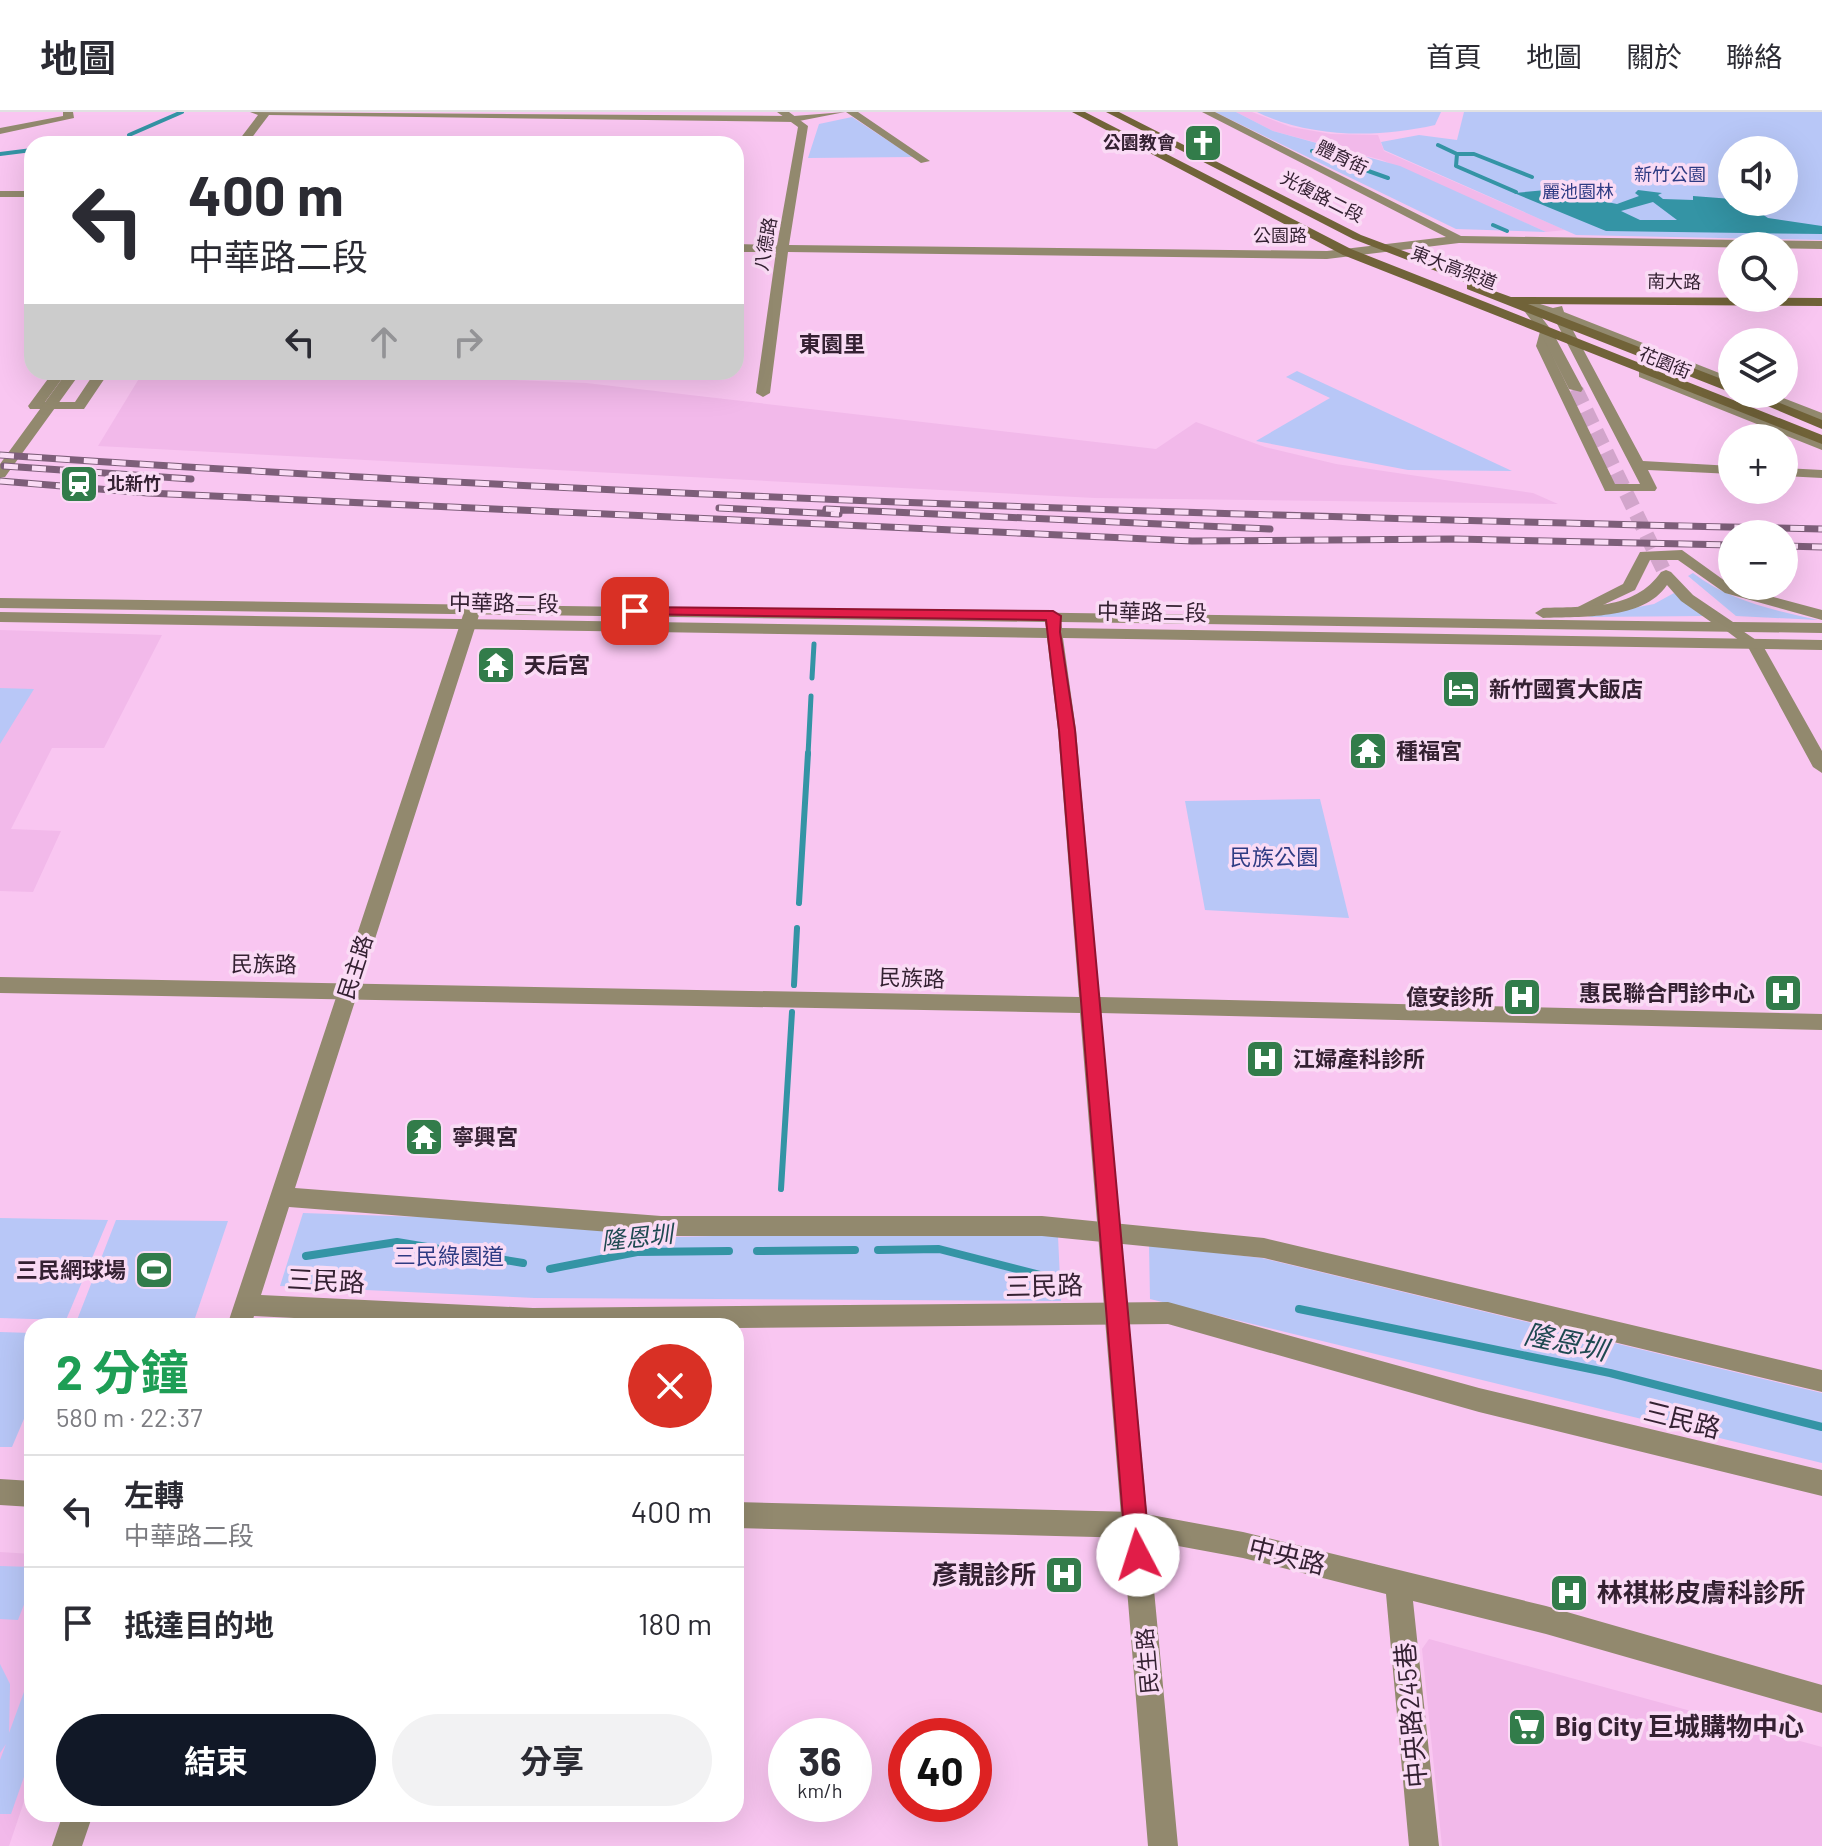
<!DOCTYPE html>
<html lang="zh-TW">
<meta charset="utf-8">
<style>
:root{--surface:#fff;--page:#f2f2f3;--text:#2b2b33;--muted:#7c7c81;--line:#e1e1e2;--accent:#111827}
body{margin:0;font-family:Barlow,"Noto Sans TC",sans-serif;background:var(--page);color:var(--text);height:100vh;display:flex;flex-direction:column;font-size:30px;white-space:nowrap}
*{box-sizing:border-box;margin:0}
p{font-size:26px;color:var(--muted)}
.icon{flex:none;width:44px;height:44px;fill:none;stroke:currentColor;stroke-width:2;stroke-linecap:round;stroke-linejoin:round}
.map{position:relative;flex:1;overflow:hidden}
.side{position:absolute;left:24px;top:1206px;width:720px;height:504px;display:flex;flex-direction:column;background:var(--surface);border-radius:24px;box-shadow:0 8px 32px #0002}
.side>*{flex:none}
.hud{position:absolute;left:24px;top:24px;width:720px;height:244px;border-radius:24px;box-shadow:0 8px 32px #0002;background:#fff;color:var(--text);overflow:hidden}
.tools{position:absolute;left:1718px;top:24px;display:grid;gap:16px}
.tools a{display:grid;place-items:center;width:80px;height:80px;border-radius:50%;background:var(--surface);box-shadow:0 8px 32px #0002;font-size:40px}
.speed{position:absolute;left:768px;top:1606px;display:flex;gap:16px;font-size:40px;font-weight:700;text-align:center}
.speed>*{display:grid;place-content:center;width:104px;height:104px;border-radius:50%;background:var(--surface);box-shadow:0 8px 32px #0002;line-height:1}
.speed small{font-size:20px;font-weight:400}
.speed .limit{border:12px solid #d22;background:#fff;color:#111}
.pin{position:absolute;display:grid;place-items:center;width:68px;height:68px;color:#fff;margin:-34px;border-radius:16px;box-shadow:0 4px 12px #0006}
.me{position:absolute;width:88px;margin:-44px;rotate:355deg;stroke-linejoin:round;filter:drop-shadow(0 0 6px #0008)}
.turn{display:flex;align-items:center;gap:28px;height:168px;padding:0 32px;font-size:36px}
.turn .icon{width:104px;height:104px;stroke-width:2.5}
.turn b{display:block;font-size:56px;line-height:68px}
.lanes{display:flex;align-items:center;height:76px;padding:0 32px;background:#0003;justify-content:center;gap:40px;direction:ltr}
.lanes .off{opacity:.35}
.round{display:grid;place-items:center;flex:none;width:84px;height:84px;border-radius:42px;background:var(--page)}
.summary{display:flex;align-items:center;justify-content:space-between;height:136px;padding:0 32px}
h1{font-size:48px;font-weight:700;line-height:60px;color:#1e9e55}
.action{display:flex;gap:16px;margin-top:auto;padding:16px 32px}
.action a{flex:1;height:92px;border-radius:48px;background:var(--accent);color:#fff;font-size:32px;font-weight:700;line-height:92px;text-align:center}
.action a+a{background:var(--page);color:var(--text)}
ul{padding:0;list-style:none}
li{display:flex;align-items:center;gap:24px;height:112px;padding:0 32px;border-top:2px solid var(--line)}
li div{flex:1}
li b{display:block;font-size:30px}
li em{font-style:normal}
header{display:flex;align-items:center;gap:48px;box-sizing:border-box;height:112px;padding:0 40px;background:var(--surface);border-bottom:2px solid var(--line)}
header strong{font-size:38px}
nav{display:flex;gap:44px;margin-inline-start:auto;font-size:28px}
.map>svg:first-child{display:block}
.built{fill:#f2b9ea}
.green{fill:#b8c7f7;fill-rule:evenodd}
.water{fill:#3494a5;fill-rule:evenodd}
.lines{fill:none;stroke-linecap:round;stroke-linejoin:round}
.stream-far3{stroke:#3494a5;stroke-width:4}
.stream-far2{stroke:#3494a5;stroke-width:5}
.stream-far1{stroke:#3494a5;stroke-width:6}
.stream{stroke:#3494a5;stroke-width:8}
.tertiary-tunnel-far1{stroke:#d2a5cb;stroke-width:12;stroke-dasharray:12 6;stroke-linecap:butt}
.tertiary-tunnel{stroke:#d2a5cb;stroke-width:15;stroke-dasharray:15 8;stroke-linecap:butt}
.minor{fill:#92896e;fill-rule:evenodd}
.tertiary{fill:#92896e;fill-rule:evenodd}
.secondary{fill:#716339;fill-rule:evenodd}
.rail-casing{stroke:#7d5e79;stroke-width:7}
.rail{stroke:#fadbf5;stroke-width:5;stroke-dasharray:14;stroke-linecap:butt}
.route{fill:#e11d48;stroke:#92132f;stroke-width:2}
.labels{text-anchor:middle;stroke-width:7;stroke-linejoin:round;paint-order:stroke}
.far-poi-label{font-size:18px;font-weight:bold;fill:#342132;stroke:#fadbf5;text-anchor:end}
.far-street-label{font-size:18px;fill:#342132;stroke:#fadbf5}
.far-park-label{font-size:18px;fill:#2e3b83;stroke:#fadbf5}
.far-quarter-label{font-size:22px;font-weight:bold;fill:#342132;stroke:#fadbf5}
.street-label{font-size:22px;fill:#342132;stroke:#fadbf5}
.poi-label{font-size:22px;font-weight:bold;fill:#342132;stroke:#fadbf5;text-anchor:start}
.park-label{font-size:22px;fill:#2e3b83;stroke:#fadbf5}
.water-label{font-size:24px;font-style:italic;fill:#1f4951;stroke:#fadbf5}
.near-street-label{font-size:26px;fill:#342132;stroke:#fadbf5}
.near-poi-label{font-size:26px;font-weight:bold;fill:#342132;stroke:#fadbf5;text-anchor:start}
.near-water-label{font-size:28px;font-style:italic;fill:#1f4951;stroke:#fadbf5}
</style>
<header>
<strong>地圖</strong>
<nav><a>首頁</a><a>地圖</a><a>關於</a><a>聯絡</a></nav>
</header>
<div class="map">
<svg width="1822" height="1734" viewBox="0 0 1822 1734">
<rect width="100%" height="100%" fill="#f9c6f1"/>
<path class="built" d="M 1236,0 L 1252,0 L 1291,15 L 1331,22 L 1378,23 L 1384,39 L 1565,118 L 1546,120 L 1382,48 L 1273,19 Z
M 143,260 L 319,260 L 586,271 L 1156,337 L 1196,310 L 1265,335 L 1336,352 L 1533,381 L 1558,392 L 1095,386 L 98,334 Z
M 0,518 L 162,523 L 104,636 L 52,636 L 11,717 L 61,719 L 33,780 L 0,779 Z
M 0,1440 L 32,1442 L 32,1666 L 9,1734 L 0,1734 Z
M 1429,1527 L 1822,1635 L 1822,1734 L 1442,1734 L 1422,1537 Z"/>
<path class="green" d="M 1215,0 L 1236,0 L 1273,19 L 1400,54 L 1546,120 L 1456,117 Z
M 1257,0 L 1441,0 L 1435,13 C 1378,26 1311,26 1257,0 Z
M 1464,0 L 1822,0 L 1822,128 L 1576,123 L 1384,38 L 1381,30 L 1419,23 L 1457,28 ZM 1732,38 L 1784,38 L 1784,90 L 1732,90 Z
M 852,5 L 913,45 L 808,46 L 819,12 Z
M 1297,259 L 1512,359 L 1408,358 L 1256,329 L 1330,286 L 1286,265 Z
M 1693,461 C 1729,489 1774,498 1818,508 L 1736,504 L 1688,464 Z
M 1674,481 L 1707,504 L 1587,505 L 1654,492 Z
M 0,576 L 34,577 L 0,632 Z
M 1320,687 L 1349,806 L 1205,798 L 1185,689 Z
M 303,1101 L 479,1107 L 673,1125 L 875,1120 L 1058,1124 L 1061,1189 L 535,1186 L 280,1174 Z
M 0,1106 L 108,1108 L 66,1208 L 0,1206 Z
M 116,1108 L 228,1109 L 194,1209 L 77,1208 Z
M 1149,1133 L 1262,1146 L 1822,1281 L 1822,1351 L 1150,1187 Z
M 0,1220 L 32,1221 L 32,1288 L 12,1335 L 0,1335 Z
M 0,1454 L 32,1455 L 32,1472 L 18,1508 L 0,1507 Z
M 0,1552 L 10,1572 L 9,1621 L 32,1558 L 32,1642 L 11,1702 L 0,1702 L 0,1648 L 6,1632 L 0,1641 Z"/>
<path class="water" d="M 1546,78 L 1617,92 L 1639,84 L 1635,81 L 1638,78 L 1662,81 L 1658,83 L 1663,87 L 1693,88 L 1693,84 L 1732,87 L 1744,90 L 1768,106 L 1822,114 L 1822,122 L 1606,119 L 1514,81 ZM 1653,90 L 1677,108 L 1640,108 L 1621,99 Z"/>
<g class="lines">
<path class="stream-far3" d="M 129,23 L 182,0
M 75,32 L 108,27
M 1438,33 L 1457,42 L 1456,54 L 1516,80
M 1312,39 L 1388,66
M 0,42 L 32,38
M 1457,42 L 1474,42 L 1532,65
M 1493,113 L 1507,119"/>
<path class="stream-far2" d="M 812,566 L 814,532
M 808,643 L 811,584"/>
<path class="stream-far1" d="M 799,791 L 808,641
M 794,873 L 797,816
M 781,1077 L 792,900"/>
<path class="stream" d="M 878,1138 L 939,1137 L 1044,1164
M 757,1139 L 855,1138
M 306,1144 L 397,1130 L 523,1151
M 550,1157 L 637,1140 L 729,1139
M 1299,1197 L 1610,1261 L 1822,1315"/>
<path class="tertiary-tunnel-far1" d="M 1576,277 L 1577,280"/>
<path class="tertiary-tunnel" d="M 1576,278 L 1666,463"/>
<path class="minor" d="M 63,0 L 73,0 L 74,6 L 0,22 L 0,16 L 63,4 Z
M 777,0 L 789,0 L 808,14 L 789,133 L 1327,139 L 1446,125 L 1202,0 L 1215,0 L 1461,124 L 1822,129 L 1822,137 L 1459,131 L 1327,147 L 788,140 L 770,281 L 763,285 L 756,281 L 776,140 L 736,140 L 736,132 L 777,133 L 798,15 Z
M 846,0 L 858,0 L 930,49 L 921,51 Z
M 0,79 L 32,79 L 32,85 L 0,85 Z
M 1518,185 L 1553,196 L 1562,194 L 1564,200 L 1732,266 L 1732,275 L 1569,211 L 1643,349 L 1732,354 L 1732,362 L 1648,358 L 1657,376 L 1655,379 L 1605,379 L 1536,234 L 1541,216 L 1552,219 L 1548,234 L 1615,372 L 1640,372 L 1553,204 L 1518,191 Z
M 1644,258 L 1822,329 L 1822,338 L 1639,265 L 1639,259 Z
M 53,260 L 67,260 L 45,290 L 75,290 L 95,260 L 109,260 L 84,297 L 30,297 L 28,294 Z
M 1754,282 L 1773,282 L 1822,301 L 1822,310 Z
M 1784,356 L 1822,358 L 1822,366 L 1784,364 Z
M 1682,438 L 1732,474 L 1822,498 L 1822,508 L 1725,481 L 1678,448 L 1650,448 L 1635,478 L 1586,501 L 1574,501 L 1572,498 L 1623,472 L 1640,440 Z
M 473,492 L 481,497 L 295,1076 L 661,1104 L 1042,1104 L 1264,1126 L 1822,1258 L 1822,1280 L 1264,1146 L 1042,1124 L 661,1124 L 289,1095 L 261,1183 L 533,1196 L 1168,1190 L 1479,1276 L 1822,1358 L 1822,1384 L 1479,1300 L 1168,1212 L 736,1216 L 455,1214 L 254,1204 L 251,1214 L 227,1214 L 465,497 Z
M 1728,509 L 1762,532 L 1822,639 L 1822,661 L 1813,655 L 1748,535 L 1720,514 Z
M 0,1367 L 32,1369 L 32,1395 L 0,1393 Z
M 736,1390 L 1135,1400 L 1243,1420 L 1546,1494 L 1822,1573 L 1822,1601 L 1546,1522 L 1413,1489 L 1439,1734 L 1409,1734 L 1386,1482 L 1243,1446 L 1135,1426 L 736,1416 Z
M 63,1702 L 93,1702 L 82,1734 L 52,1734 Z"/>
<path class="tertiary" d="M 250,0 L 794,4 L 845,0 L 794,10 L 269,3 L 247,32 L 236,32 L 258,3 Z
M 1518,185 L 1526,185 L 1552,219 L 1583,277 L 1581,280 L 1569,277 L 1540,220 L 1516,188 Z
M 67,260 L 81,260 L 5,365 L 0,366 L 0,352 Z
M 1666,458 L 1671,460 L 1693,483 L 1733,510 L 1822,511 L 1822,521 L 1061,510 L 1062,516 L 1822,528 L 1822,538 L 1063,526 L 1076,618 L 1099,885 L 1822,902 L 1822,918 L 1100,901 L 1178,1734 L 1148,1734 L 1080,901 L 0,881 L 0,865 L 1079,885 L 1058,618 L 1047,526 L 0,510 L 0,500 L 1046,516 L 1045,510 L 0,496 L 0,486 L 1711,510 L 1681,489 L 1667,473 C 1643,509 1580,504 1543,506 L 1535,501 L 1543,496 C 1585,494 1634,499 1661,460 Z"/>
<path class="secondary" d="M 1072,0 L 1085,0 L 1351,137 L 1822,323 L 1822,332 L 1343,143 Z
M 1106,0 L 1119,0 L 1361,123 L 1489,171 L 1489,177 L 1511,185 L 1822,186 L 1822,194 L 1528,192 L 1732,271 L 1732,280 L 1727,279 L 1467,177 L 1467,171 L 1353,127 Z
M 1739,282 L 1758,282 L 1822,308 L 1822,317 Z"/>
<defs>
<path id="rail" d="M 0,343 C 606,384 1214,404 1822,417
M 4,354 L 191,367
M 0,369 L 148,381 L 1192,429 L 1454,427 L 1732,433
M 719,396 L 839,402
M 826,397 L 1270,417
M 1784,434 L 1822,435"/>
</defs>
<use href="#rail" class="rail-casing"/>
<use href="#rail" class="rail"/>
</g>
<path class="route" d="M 635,495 L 1053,499 L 1061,504 L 1060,520 L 1075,618 L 1150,1443 L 1146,1451 L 1138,1455 L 1129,1451 L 1126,1443 L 1059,618 L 1046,508 L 629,502 L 629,496 Z"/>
<defs>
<symbol id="church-square" viewBox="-11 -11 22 22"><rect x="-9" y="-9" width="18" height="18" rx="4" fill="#327c4a" stroke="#fadbf5"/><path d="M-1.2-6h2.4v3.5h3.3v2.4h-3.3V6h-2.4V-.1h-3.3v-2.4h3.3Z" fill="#fff"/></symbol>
<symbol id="station-square" viewBox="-11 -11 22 22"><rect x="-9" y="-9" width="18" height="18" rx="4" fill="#327c4a" stroke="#fadbf5"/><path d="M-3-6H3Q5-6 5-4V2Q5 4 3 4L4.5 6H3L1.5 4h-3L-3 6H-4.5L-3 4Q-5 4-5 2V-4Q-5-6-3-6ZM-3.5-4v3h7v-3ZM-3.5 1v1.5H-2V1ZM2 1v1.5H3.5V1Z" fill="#fff"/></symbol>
<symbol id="temple-square" viewBox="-11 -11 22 22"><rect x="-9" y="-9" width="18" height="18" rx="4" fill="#327c4a" stroke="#fadbf5"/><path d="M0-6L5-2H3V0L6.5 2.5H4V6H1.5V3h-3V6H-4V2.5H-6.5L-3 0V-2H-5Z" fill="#fff"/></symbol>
<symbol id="hotel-square" viewBox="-11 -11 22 22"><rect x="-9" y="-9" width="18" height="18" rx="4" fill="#327c4a" stroke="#fadbf5"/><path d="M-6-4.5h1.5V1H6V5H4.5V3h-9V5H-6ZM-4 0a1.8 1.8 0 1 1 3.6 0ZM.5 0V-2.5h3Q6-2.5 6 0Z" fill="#fff"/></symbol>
<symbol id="hospital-square" viewBox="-11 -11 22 22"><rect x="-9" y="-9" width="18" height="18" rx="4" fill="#327c4a" stroke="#fadbf5"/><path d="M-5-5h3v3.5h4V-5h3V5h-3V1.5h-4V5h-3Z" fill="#fff"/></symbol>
<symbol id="stadium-square" viewBox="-11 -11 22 22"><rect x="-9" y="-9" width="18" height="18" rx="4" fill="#327c4a" stroke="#fadbf5"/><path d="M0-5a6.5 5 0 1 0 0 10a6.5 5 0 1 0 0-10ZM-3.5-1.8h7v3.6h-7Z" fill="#fff"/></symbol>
<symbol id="supermarket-square" viewBox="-11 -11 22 22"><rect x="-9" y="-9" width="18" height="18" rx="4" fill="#327c4a" stroke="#fadbf5"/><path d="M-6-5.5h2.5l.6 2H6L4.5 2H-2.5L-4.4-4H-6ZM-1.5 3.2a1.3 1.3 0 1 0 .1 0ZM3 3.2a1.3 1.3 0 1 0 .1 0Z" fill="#fff"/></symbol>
</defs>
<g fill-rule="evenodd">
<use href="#church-square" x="1181" y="9" width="44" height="44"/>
<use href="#station-square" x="57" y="350" width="44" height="44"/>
<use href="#temple-square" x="474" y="531" width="44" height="44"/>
<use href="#hotel-square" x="1439" y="555" width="44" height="44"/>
<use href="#temple-square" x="1346" y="617" width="44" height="44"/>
<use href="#hospital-square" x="1761" y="859" width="44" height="44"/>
<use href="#hospital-square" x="1500" y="863" width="44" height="44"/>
<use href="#hospital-square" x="1243" y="925" width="44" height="44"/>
<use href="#temple-square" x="402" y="1003" width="44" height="44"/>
<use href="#stadium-square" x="132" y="1136" width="44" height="44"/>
<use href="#hospital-square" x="1042" y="1441" width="44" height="44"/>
<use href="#hospital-square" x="1547" y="1459" width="44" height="44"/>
<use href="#supermarket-square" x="1505" y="1593" width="44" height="44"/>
</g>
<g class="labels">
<g class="far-poi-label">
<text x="1175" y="37">公園教會</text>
<text x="107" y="378" text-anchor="start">北新竹</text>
</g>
<g class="far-street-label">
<text transform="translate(1342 46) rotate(26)" y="6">體育街</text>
<text transform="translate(1322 85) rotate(27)" y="6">光復路二段</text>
<text x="1280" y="130">公園路</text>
<text transform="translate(766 132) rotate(-80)" y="6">八德路</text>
<text transform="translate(1454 156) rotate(21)" y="6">東大高架道</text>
<text transform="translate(1674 170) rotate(1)" y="6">南大路</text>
<text transform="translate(1665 251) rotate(22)" y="6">花園街</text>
</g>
<g class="far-park-label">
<text x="1670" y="69">新竹公園</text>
<text x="1578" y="86">麗池園林</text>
</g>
<g class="far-quarter-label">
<text x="832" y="240">東園里</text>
</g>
<g class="street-label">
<text transform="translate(504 491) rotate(1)" y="8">中華路二段</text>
<text transform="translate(1152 500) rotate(1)" y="8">中華路二段</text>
<text transform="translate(264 852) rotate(1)" y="8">民族路</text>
<text transform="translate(355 855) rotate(-72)" y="8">民主路</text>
<text transform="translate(912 866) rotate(2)" y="8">民族路</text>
<text transform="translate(1147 1549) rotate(-95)" y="8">民生路</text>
</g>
<g class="poi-label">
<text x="524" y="561">天后宮</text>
<text x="1489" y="585">新竹國賓大飯店</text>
<text x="1396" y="647">種福宮</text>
<text x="1755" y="889" text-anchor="end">惠民聯合門診中心</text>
<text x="1494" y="893" text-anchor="end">億安診所</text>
<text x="1293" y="955">江婦產科診所</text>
<text x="452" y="1033">寧興宮</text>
<text x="126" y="1166" text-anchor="end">三民網球場</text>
</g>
<g class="park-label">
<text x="1274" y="753">民族公園</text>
<text x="449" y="1152">三民綠園道</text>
</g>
<g class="water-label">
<text transform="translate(637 1126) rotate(-6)" y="8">隆恩圳</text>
</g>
<g class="near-street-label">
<text transform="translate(326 1169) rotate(3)" y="9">三民路</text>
<text transform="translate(1044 1174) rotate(-1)" y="9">三民路</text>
<text transform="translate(1682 1308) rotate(14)" y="9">三民路</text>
<text transform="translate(1287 1444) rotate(14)" y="9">中央路</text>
<text transform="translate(1411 1603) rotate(-95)" y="9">中央路245巷</text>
</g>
<g class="near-poi-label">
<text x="1036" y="1472" text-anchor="end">彥靚診所</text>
<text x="1597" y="1490">林祺彬皮膚科診所</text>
<text x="1555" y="1624">Big City 巨城購物中心</text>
</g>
<g class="near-water-label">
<text transform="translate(1566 1230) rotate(12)" y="10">隆恩圳</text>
</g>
</g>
</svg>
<div class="tools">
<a><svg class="icon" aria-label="sound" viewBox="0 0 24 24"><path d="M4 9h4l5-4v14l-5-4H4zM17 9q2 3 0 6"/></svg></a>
<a><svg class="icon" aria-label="search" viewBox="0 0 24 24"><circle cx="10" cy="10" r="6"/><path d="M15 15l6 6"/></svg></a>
<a><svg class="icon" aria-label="layers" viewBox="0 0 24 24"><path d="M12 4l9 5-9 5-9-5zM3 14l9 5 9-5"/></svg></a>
<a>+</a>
<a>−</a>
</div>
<div class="speed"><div>36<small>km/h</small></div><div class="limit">40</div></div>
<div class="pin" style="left:635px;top:499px;background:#d93025"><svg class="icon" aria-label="arrive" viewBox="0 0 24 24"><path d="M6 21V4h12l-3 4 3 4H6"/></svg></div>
<svg class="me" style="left:1138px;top:1443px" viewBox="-20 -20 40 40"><circle r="19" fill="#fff"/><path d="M0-13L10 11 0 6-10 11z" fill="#e11d48"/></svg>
<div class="hud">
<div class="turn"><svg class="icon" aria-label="left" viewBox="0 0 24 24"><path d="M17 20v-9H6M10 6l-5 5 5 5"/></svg><div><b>400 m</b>中華路二段</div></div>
<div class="lanes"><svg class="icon" aria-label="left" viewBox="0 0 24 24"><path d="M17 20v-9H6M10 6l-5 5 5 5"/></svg><svg class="icon off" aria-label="ahead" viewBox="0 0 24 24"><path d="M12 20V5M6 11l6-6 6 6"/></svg><svg class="icon off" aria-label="right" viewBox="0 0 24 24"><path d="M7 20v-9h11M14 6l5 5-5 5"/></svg></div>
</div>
<section class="side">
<div class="summary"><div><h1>2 分鐘</h1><p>580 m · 22:37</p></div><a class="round" style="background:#d93025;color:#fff"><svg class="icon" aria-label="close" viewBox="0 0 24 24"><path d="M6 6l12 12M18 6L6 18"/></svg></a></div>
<ul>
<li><svg class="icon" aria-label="left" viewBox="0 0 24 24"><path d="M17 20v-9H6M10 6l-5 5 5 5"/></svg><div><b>左轉</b><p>中華路二段</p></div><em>400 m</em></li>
<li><svg class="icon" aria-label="arrive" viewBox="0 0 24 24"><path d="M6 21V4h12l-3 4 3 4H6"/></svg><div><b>抵達目的地</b></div><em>180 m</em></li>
</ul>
<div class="action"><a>結束</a><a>分享</a></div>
</section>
</div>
